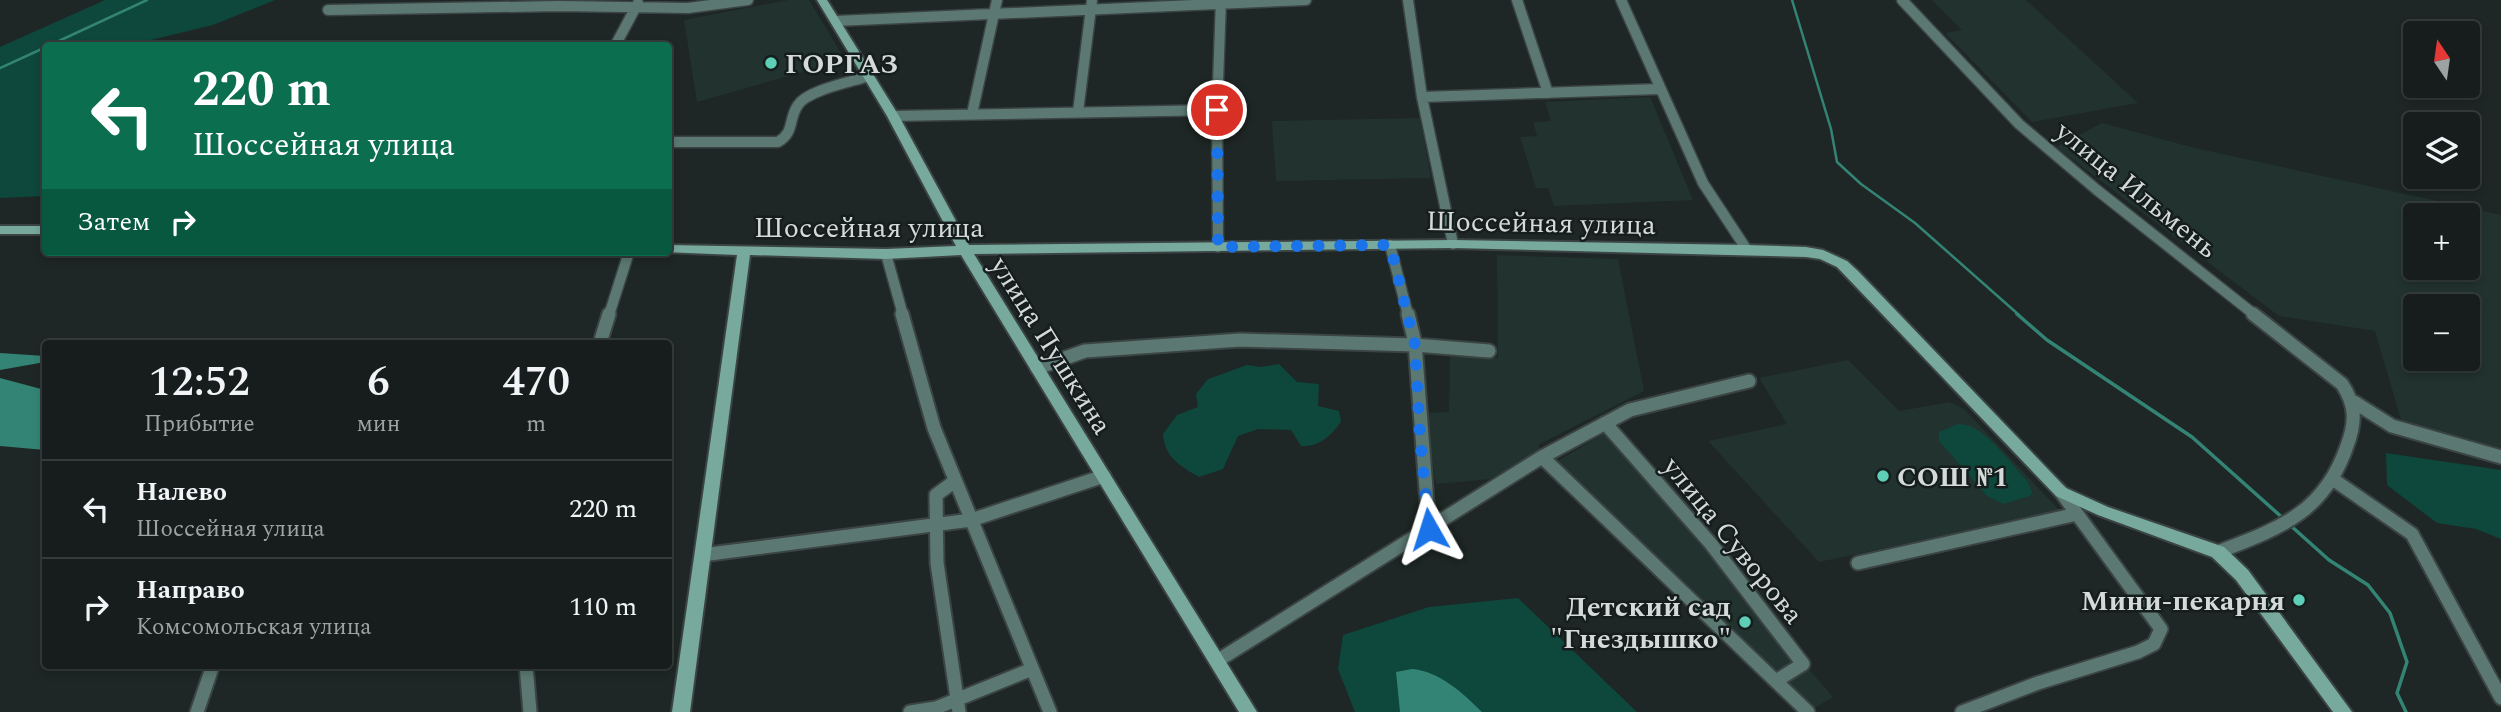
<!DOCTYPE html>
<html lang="ru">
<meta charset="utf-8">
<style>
:root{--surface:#161d1c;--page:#1f2625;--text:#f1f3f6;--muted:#9ea2a3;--line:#353b3b}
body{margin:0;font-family:Spectral,serif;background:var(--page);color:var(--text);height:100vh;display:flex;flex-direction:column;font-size:26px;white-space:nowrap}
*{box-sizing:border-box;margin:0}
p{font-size:23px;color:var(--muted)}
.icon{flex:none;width:38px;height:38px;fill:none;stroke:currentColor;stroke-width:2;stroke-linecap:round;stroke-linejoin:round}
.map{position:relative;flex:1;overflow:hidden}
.drawer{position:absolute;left:42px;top:340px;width:630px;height:329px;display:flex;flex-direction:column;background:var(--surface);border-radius:7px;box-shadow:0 4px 10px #0003,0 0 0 2px var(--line)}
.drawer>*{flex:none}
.hud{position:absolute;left:42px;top:42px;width:630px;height:214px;border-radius:7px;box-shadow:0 4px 10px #0003,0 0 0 2px var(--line);background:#0b6e4f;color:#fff;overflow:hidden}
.needle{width:46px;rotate:347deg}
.fabs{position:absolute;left:2403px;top:21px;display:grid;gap:14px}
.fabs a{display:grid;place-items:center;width:77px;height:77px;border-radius:7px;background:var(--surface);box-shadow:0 4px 10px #0003,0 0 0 2px var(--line);font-size:35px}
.pin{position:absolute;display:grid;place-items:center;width:60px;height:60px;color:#fff;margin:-30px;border:4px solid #fff;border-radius:50%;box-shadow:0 2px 7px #0007}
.me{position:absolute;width:77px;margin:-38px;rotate:354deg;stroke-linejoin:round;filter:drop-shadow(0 0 5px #0008)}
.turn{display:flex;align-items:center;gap:24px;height:147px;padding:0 35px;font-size:32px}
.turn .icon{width:91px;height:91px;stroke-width:2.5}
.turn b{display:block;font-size:49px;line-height:60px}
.then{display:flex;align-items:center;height:66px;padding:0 35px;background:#0003;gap:14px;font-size:26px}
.eta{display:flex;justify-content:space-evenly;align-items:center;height:119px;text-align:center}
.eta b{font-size:42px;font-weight:600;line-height:49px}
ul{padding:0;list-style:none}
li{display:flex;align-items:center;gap:21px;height:98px;padding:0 35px;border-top:2px solid var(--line)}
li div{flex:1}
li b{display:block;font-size:26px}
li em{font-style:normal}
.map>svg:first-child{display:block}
.built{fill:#22322e;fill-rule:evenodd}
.green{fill:#0e473c}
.water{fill:#338474}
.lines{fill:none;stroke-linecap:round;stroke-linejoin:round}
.stream-far1{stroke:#338474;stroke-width:2.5}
.stream{stroke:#338474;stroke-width:3.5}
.street-far1-casing{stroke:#3b4442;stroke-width:13}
.street-casing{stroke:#3b4442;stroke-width:17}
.secondary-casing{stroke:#3b4442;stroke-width:4}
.street-far1{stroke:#5b7972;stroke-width:10}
.street{stroke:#5b7972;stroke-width:13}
.secondary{fill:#77a99d;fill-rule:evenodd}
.route{stroke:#1a73e8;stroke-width:12;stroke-dasharray:0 21.6}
.poi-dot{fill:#5eceb7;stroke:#151e1c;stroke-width:2.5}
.labels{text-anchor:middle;stroke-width:5;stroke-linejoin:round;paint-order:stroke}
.poi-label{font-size:28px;font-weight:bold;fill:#d4dad9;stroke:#151e1c;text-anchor:start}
.street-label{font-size:28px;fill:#d4dad9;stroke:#151e1c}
</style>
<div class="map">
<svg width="2501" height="712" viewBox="0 0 2501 712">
<rect width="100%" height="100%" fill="#1e2725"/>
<path class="built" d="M 788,0 L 809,0 L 845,60 L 697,102 L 684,20 Z
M 1932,0 L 2026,0 L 2138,103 L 2032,122 L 1945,33 L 1962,30 Z
M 1650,97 L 1693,200 L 1554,206 L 1548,188 L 1536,188 L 1520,137 L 1537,136 L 1533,122 L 1551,121 L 1545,102 Z
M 1420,118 L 1431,178 L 1276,181 L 1272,121 Z
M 2102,123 L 2195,148 L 2501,215 L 2501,449 L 2402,423 L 2375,331 L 2279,316 L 2056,147 ZM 2415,215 L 2468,215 L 2468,268 L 2415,268 ZM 2415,306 L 2468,306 L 2468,359 L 2415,359 Z
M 1497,255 L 1618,259 L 1644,391 L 1538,445 L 1542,451 L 1490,479 L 1436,484 L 1424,413 L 1449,412 L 1450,354 L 1498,358 Z
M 1848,360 L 1899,411 L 1950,402 L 1964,409 L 2060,511 L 1819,562 L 1708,441 L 1787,424 L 1759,378 Z
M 1605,433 L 1703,547 L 1833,697 L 1813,709 L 1556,462 Z"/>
<path class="green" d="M 105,0 L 275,0 L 213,25 L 130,45 L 46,46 L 45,112 L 42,115 L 46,120 L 45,196 L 0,198 L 0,47 Z
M 1279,364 L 1297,382 L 1319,384 L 1318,406 L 1339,411 L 1341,422 C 1330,436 1320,447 1301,446 L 1291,430 L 1258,429 L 1238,436 L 1223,469 L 1199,477 C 1179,465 1165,458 1163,434 L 1177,415 L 1198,407 L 1196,394 L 1208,379 L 1247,365 L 1261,367 Z
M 1958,424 C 1983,422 2011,464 2028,482 L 2032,492 L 2030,496 L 2003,504 L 1987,496 L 1939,441 L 1939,432 Z
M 2386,453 L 2501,470 L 2501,539 L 2476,529 L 2437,523 L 2387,485 Z
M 1518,598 L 1637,712 L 1355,712 L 1338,669 L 1343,635 L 1429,607 Z"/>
<path class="water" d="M 0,353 L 45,356 L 45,362 L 0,370 Z
M 0,378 L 45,390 L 45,450 L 0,446 Z
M 1412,669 C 1439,671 1463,693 1482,712 L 1400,712 L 1396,672 Z"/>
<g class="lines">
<path class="stream-far1" d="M 1792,0 L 1831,129 L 1837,162 L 1861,184 L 1915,223 L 2019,315
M 48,46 L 147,0
M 0,68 L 46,47"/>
<path class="stream" d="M 2017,314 L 2047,340 L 2192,437 L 2285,520
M 2290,525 L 2329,560 L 2368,585 L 2390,613 L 2407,662 L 2397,693 L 2406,712"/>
<defs>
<path id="street-far1" d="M 1408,0 L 1422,97 L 1453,244
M 1517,0 L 1548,93
M 1621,0 L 1703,183 L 1747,250
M 1902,0 L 2019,124 L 2097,190 L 2255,315
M 328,10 L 559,6 L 688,8 L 748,0
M 836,21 L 1306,0
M 615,46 L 638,3
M 1422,97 L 1659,89
M 1078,112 L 1092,0
M 972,114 L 997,0
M 893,116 L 1217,110
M 668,142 L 778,142 C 795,132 788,119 798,105 C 808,90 851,82 869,76
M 1390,245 L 1408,315
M 1218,247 L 1217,110 L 1221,0
M 886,254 L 903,315
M 609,315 L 629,252"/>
<path id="street" d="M 902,314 L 934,428 L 1050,712
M 1408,314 L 1415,343 L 1429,529
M 600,343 L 609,314
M 1037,368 L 1085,351 L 1240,340 L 1415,345 L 1489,351
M 2354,402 L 2392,426 L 2501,457
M 1605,423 L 1711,544 L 1803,664 L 1776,681
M 1542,457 L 1808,712
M 2334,480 L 2412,534 L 2501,698
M 955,481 L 936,495 L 937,563 L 959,712
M 2218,552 C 2280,528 2324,513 2347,446 C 2356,422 2356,405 2342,384 L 2253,314
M 702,555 L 971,520 L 1104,476
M 1858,563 L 2077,514
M 1217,661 L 1542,457 L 1630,410 L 1749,381
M 526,665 L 530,712
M 197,712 L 213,665
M 910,712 L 936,708 L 1032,669
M 1962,712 L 2038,683 L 2138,652 L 2154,644 L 2161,629 L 2061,492"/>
<path id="secondary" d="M 817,0 L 827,0 L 899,116 L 969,245 L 1453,240 L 1747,245 L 1806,247 L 1823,250 L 1847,261 L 1858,271 L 2066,488 L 2108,507 L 2224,547 L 2248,570 L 2352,712 L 2333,712 L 2236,580 L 2212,557 L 2098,515 L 2056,496 L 1837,267 L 1820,259 L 1806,257 L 1453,248 L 974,254 L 1257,712 L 1239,712 L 961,255 L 886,259 L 750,255 L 690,712 L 672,712 L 737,255 L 663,252 L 668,252 L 668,245 L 886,249 L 956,246 L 887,116 Z
M 0,226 L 46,226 L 46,234 L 0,234 Z"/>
</defs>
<use href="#street-far1" class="street-far1-casing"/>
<use href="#street" class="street-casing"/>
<use href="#secondary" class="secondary-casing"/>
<use href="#street-far1" class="street-far1"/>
<use href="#street" class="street"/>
<use href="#secondary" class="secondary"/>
</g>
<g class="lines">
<path class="route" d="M 1217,110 L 1218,247 L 1390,245 L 1415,345 L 1420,438 L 1429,529"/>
</g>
<g class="poi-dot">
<circle cx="771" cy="63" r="7"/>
<circle cx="1883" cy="476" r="7"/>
<circle cx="2299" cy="600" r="7"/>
<circle cx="1745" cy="622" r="7"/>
</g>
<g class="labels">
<g class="poi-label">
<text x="785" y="73">ГОРГАЗ</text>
<text x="1897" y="486">СОШ №1</text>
<text x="2285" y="610" text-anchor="end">Мини-пекарня</text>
<text x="1731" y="616" text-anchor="end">Детский сад<tspan x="1731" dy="32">"Гнездышко"</tspan></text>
</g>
<g class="street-label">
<text transform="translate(2137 189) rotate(39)" y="10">улица Ильмень</text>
<text transform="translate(1541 222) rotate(1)" y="10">Шоссейная улица</text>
<text x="869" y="237">Шоссейная улица</text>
<text transform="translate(1052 345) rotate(58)" y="10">улица Пушкина</text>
<text transform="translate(1734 540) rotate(51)" y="10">улица Суворова</text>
</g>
</g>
</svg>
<div class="fabs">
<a><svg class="needle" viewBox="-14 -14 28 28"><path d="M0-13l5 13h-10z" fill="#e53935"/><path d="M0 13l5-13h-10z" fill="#9ea2a3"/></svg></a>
<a><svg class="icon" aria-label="layers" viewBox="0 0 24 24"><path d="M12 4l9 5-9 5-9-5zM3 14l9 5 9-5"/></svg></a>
<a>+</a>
<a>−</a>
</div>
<div class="pin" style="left:1217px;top:110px;background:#d93025"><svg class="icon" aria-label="arrive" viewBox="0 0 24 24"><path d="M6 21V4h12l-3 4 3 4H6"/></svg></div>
<svg class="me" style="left:1429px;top:529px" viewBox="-20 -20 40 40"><path d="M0-17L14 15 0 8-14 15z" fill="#1a73e8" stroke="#fff" stroke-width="4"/></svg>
<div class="hud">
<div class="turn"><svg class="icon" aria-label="left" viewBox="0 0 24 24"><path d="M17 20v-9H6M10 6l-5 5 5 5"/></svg><div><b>220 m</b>Шоссейная улица</div></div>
<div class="then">Затем<svg class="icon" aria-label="right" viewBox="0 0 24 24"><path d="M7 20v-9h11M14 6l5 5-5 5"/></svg></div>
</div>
<section class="drawer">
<div class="eta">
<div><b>12:52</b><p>Прибытие</p></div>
<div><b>6</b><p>мин</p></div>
<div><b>470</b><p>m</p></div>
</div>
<ul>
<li><svg class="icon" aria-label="left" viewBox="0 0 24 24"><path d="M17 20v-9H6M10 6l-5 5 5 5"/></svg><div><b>Налево</b><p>Шоссейная улица</p></div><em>220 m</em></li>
<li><svg class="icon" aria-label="right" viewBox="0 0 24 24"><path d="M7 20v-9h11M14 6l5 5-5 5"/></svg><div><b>Направо</b><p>Комсомольская улица</p></div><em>110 m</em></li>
</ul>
</section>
</div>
